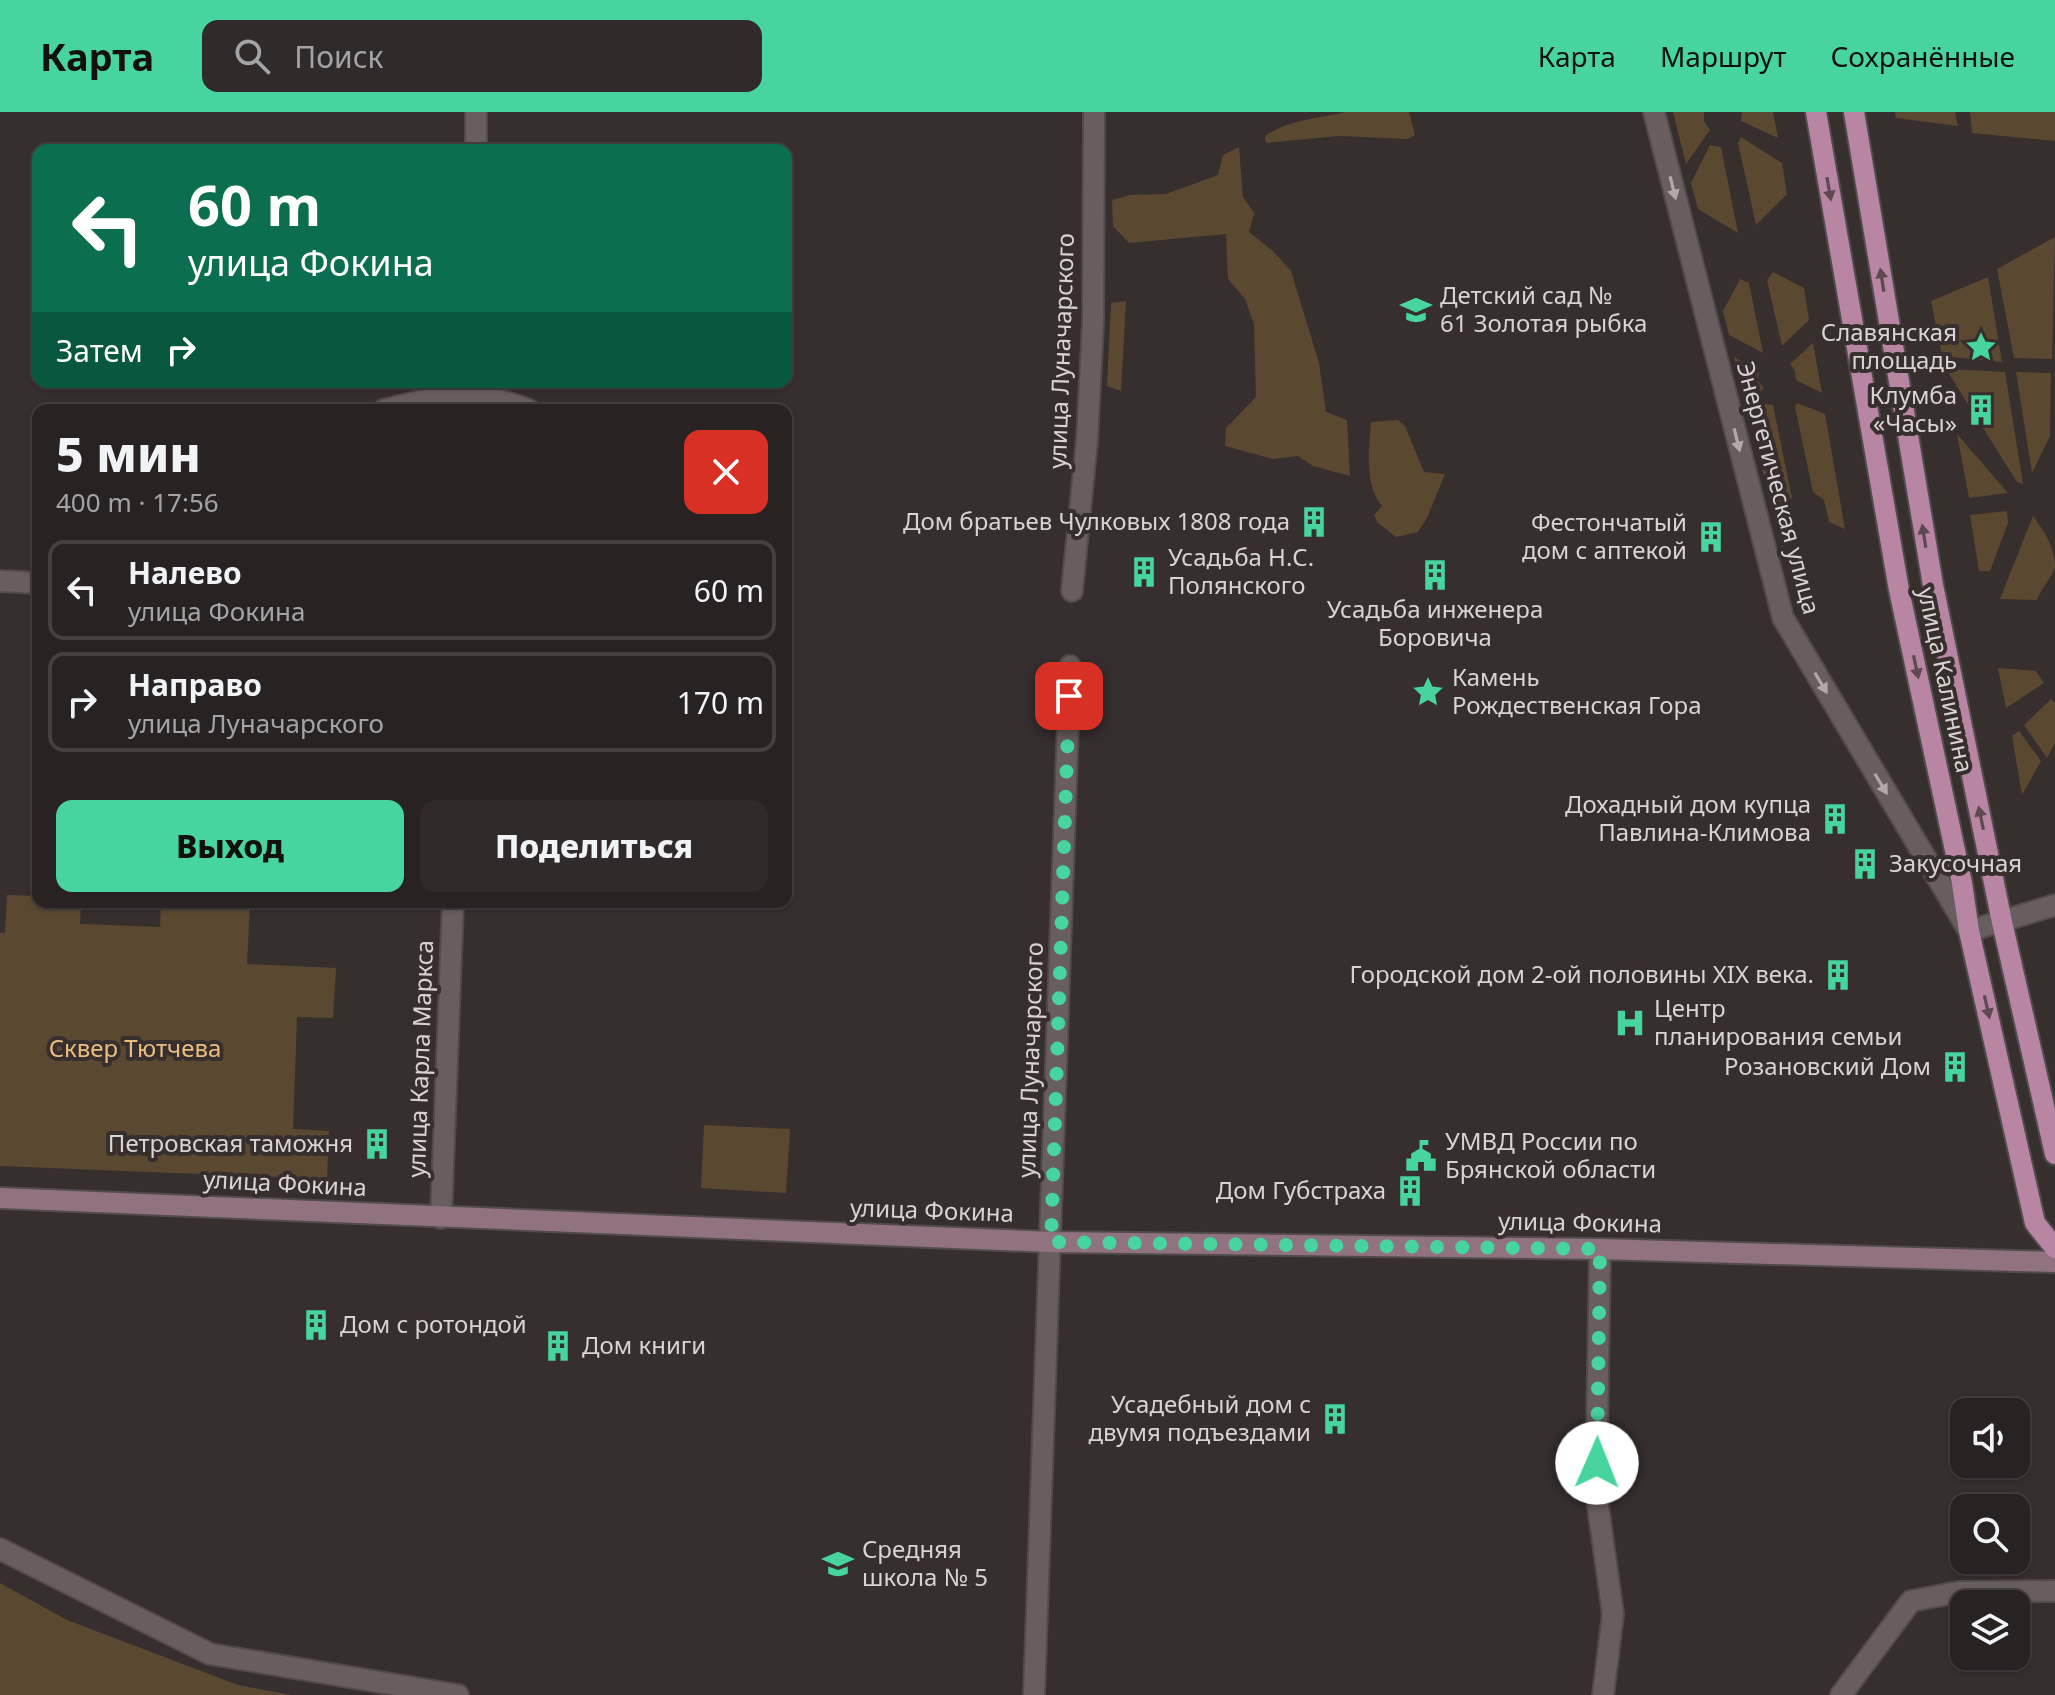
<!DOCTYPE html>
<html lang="ru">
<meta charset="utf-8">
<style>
:root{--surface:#292222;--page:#312a2a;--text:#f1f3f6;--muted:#a5a4a5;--line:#453f40;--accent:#47d49e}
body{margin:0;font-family:"Noto Sans",sans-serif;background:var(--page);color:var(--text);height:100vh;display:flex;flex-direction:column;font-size:30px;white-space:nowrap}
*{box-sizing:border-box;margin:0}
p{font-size:26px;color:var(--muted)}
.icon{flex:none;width:44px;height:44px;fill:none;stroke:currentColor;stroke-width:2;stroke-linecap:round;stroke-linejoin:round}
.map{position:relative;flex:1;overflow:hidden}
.panel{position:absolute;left:32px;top:292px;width:760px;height:504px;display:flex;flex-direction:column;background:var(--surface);border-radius:16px;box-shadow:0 2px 6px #0004,0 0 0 2px var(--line)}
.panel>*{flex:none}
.hud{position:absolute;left:32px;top:32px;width:760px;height:244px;border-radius:16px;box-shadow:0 2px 6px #0004,0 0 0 2px var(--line);background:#0b6e4f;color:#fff;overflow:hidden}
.controls{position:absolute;left:1950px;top:1286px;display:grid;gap:16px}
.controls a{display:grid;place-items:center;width:80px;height:80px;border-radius:16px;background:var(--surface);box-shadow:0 2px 6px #0004,0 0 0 2px var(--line);font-size:40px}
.pin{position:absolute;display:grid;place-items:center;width:68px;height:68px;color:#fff;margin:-34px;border-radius:16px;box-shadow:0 4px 12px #0006}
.me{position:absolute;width:88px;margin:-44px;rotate:1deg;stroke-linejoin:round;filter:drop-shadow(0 0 6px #0008)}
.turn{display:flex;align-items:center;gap:28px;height:168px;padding:0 24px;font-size:36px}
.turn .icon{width:104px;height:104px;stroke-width:2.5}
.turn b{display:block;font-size:56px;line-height:68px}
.then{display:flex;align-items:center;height:76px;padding:0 24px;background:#0003;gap:16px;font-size:30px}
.round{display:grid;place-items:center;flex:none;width:84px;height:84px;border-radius:16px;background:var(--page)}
.summary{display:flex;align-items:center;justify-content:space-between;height:136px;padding:0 24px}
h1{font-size:48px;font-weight:800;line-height:60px}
.cta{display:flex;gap:16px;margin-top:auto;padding:16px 24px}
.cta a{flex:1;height:92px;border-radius:16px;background:var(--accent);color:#111;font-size:32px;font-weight:800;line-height:92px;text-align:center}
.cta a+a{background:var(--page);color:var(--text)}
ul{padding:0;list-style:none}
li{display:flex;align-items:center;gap:24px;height:100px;margin:0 16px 12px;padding:0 8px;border:4px solid var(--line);border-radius:16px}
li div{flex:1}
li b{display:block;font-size:30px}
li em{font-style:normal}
header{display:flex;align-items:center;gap:48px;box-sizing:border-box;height:112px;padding:0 40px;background:var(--accent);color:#111}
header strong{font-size:38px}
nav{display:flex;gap:44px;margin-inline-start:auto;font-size:28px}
.search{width:560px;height:72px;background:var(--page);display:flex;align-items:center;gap:20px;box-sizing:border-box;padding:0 28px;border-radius:16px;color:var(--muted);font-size:30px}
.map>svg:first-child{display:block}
.green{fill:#5b4831}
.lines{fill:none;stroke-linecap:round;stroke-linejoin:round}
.minor-casing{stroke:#524b4c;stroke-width:24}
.tertiary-casing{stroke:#524b4c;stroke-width:24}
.secondary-casing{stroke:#524b4c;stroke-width:24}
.primary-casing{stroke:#524b4c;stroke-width:24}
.minor{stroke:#695e5f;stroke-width:20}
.tertiary{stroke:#695e5f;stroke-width:20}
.secondary{stroke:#907281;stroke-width:20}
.primary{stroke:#b886a3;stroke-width:20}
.oneway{fill:#b2aaaa}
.oneway2{fill:#5e4851}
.route{stroke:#47d49e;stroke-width:14;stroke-dasharray:0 25.2}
.labels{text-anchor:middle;stroke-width:8;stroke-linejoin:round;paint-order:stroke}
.poi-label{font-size:24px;fill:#d9d3d3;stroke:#372e2e;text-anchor:end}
.street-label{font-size:24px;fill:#d9d3d3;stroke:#372e2e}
.park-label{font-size:24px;fill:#ebbc80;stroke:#372e2e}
</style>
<header>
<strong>Карта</strong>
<div class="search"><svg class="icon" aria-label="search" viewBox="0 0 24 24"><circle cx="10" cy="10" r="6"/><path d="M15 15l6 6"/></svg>Поиск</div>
<nav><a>Карта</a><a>Маршрут</a><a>Сохранённые</a></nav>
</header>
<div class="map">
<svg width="2055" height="1583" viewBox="0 0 2055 1583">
<rect width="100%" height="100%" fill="#372e2e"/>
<path class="green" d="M 1346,0 L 1409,0 L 1415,23 L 1408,27 L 1339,24 L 1266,31 L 1265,24 C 1290,7 1317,7 1346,0 Z
M 1673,0 L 1704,0 L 1704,9 L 1710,18 L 1686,52 Z
M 1742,0 L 1773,0 L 1778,26 L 1741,9 Z
M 1895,0 L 1955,0 L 1958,14 L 1896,6 Z
M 1970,0 L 2055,0 L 2055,29 L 1972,21 Z
M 1741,25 L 1782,51 L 1787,82 L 1756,113 L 1738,31 Z
M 1710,33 L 1721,35 L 1738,121 L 1698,97 L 1691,71 Z
M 1239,35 L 1243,85 L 1254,101 L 1249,120 L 1273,139 L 1291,159 L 1319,251 L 1326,300 L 1347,308 L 1350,364 L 1313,354 L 1298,344 L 1273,347 L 1225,334 L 1226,316 L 1256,285 L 1254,212 L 1245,187 L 1228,167 L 1226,122 L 1129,131 L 1113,114 L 1112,88 L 1131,83 L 1166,82 L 1218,63 L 1223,43 Z
M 2055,125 L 2052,247 L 2014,246 L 1997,157 Z
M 1773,160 L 1804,176 L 1809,208 L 1782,234 L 1767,168 Z
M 1988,165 L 2002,250 L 1942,244 L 1931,189 Z
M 1740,167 L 1749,171 L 1763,241 L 1729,223 L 1723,199 Z
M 1126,189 L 1121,279 L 1107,274 L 1111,191 Z
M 1813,231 L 1822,281 L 1796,268 L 1795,259 L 1790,252 Z
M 1734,245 L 1759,259 L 1758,269 L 1764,276 L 1746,293 Z
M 1946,257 L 2005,260 L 2023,372 L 2017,370 Z
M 2016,260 L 2051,261 L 2050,324 L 2032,361 Z
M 1797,291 L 1825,302 L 1845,417 L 1829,410 L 1824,388 L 1813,380 L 1795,295 Z
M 1765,292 L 1773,293 L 1792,386 L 1786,393 L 1793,424 L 1782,436 L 1753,321 Z
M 1398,308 L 1405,314 L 1424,360 L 1445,362 L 1427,406 L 1418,420 L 1396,425 L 1378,411 L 1374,403 L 1382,394 C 1364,373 1369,336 1371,310 Z
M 1957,322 L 2008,381 L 1969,386 Z
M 2007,399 L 2008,411 L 1990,459 L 1979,459 L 1970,403 Z
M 2033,404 C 2044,419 2055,435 2055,455 C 2052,465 2041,477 2037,488 L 2000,487 Z
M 1998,556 L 2036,559 L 2044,571 L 2006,596 Z
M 2051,587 L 2055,591 L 2055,631 L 2047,646 L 2024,613 Z
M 2019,619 L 2041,649 L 2022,683 L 2012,624 Z
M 7,783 L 38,784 L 38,790 L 81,790 L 80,812 L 160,815 L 161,790 L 250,792 L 247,852 L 336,856 L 333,906 L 297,905 L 293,1017 L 329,1019 L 327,1067 L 0,1054 L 0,821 L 5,821 Z
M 704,1013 L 790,1017 L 786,1081 L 701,1076 Z
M 0,1471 L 67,1508 L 238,1573 L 291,1583 L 0,1583 Z"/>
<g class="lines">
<defs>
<path id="minor" d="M 476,38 L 476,0
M 384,298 C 439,284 473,275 529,298
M 0,469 L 38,471
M 1072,479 L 1087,328 L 1093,211 L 1094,0
M 1969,819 L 2055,793
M 441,1106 L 453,790
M 1600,1137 L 1596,1380 L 1613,1502 L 1603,1583
M 0,1437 L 210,1542 L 458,1583
M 1034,1583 L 1070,554
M 1841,1583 L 1911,1489 L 1959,1480 L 2055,1479"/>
<path id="tertiary" d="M 1654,0 L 1783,506 L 1969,819"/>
<path id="secondary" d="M 0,1086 L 1051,1130 L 1600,1137 L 2055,1150"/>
<path id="primary" d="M 1816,0 L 1899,478 L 1962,771 L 1969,819 L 2035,1111 L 2055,1136
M 1854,0 L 1933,473 L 2002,810 L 2055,1042"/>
</defs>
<use href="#minor" class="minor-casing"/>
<use href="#tertiary" class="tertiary-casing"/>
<use href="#secondary" class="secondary-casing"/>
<use href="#primary" class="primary-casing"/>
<use href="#minor" class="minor"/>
<use href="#tertiary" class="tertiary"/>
<use href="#secondary" class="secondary"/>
<use href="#primary" class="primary"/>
</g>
<defs><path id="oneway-solid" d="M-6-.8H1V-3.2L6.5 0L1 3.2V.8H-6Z" transform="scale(2)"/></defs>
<g class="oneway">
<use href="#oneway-solid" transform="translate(1673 76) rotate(76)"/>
<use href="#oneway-solid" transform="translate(1737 328) rotate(76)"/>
<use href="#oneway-solid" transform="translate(1821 571) rotate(59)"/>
<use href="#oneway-solid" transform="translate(1881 672) rotate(59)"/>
</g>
<g class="oneway2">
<use href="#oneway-solid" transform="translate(1829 77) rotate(80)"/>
<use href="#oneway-solid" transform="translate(1882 168) rotate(-99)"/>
<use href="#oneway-solid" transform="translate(1924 424) rotate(-99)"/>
<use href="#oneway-solid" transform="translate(1916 555) rotate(78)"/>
<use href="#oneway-solid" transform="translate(1981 706) rotate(-102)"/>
<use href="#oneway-solid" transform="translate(1987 895) rotate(77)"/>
</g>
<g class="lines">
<path class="route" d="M 1069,584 L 1051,1130 L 1600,1137 L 1597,1351"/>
</g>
<defs>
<symbol id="school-bare" viewBox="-9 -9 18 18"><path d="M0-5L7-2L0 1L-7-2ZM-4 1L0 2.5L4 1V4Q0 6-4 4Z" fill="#47d49e" stroke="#372e2e" stroke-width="2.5" paint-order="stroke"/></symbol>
<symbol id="sight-bare" viewBox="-9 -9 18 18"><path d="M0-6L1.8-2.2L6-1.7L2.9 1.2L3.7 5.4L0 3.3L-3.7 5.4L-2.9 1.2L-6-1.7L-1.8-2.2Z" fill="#47d49e" stroke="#372e2e" stroke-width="2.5" paint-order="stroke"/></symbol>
<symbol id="building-bare" viewBox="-9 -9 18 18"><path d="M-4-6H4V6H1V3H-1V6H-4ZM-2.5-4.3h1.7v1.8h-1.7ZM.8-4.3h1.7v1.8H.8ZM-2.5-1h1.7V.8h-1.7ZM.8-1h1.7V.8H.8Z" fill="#47d49e" stroke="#372e2e" stroke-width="2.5" paint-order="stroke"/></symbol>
<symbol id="hospital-bare" viewBox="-9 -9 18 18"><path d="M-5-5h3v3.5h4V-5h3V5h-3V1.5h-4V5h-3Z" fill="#47d49e" stroke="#372e2e" stroke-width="2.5" paint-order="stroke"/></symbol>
<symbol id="civic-bare" viewBox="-9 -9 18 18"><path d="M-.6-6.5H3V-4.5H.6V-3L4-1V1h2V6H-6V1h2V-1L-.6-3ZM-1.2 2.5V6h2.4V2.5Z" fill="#47d49e" stroke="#372e2e" stroke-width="2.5" paint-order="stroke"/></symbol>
</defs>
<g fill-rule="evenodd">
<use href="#school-bare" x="1394" y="176" width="44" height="44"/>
<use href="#sight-bare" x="1959" y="213" width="44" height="44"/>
<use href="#building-bare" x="1959" y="276" width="44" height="44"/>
<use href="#building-bare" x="1292" y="388" width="44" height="44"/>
<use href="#building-bare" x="1689" y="403" width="44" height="44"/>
<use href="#building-bare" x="1122" y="438" width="44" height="44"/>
<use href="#building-bare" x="1413" y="441" width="44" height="44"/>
<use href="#sight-bare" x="1406" y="558" width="44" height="44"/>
<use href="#building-bare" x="1813" y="685" width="44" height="44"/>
<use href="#building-bare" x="1843" y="730" width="44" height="44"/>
<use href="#building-bare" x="1816" y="841" width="44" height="44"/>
<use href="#hospital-bare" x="1608" y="889" width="44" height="44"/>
<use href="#building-bare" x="1933" y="933" width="44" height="44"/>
<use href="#building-bare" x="355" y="1010" width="44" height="44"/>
<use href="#civic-bare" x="1399" y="1022" width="44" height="44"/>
<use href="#building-bare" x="1388" y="1057" width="44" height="44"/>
<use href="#building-bare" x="294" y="1191" width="44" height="44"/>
<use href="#building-bare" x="536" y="1212" width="44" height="44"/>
<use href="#building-bare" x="1313" y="1285" width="44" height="44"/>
<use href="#school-bare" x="816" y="1430" width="44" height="44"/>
</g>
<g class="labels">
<g class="poi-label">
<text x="1440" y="192" text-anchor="start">Детский сад №<tspan x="1440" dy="28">61 Золотая рыбка</tspan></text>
<text x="1957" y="229">Славянская<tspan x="1957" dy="28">площадь</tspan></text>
<text x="1957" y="292">Клумба<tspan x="1957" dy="28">«Часы»</tspan></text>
<text x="1290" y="418">Дом братьев Чулковых 1808 года</text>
<text x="1687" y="419">Фестончатый<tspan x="1687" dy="28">дом с аптекой</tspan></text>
<text x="1168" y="454" text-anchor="start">Усадьба Н.С.<tspan x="1168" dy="28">Полянского</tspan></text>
<text x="1435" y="506" text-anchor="middle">Усадьба инженера<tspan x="1435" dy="28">Боровича</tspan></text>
<text x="1452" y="574" text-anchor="start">Камень<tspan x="1452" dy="28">Рождественская Гора</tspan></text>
<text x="1811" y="701">Дохадный дом купца<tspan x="1811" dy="28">Павлина-Климова</tspan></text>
<text x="1889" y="760" text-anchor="start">Закусочная</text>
<text x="1814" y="871">Городской дом 2-ой половины XIX века.</text>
<text x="1654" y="905" text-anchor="start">Центр<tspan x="1654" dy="28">планирования семьи</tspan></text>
<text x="1931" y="963">Розановский Дом</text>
<text x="1445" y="1038" text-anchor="start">УМВД России по<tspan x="1445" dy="28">Брянской области</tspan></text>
<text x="353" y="1040">Петровская таможня</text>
<text x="1386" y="1087">Дом Губстраха</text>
<text x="340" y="1221" text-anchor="start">Дом с ротондой</text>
<text x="582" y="1242" text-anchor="start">Дом книги</text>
<text x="1311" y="1301">Усадебный дом с<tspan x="1311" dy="28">двумя подъездами</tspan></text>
<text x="862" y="1446" text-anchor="start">Средняя<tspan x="862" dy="28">школа № 5</tspan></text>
</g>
<g class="street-label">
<text transform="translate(1062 239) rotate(-88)" y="8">улица Луначарского</text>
<text transform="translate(1778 376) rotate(75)" y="8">Энергетическая улица</text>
<text transform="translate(1945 568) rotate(78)" y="8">улица Калинина</text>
<text transform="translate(421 947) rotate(-88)" y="8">улица Карла Маркса</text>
<text transform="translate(1031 948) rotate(-88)" y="8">улица Луначарского</text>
<text transform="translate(285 1072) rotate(3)" y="8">улица Фокина</text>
<text transform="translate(932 1099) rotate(2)" y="8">улица Фокина</text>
<text transform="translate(1580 1111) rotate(1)" y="8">улица Фокина</text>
</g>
<g class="park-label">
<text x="135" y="945">Сквер Тютчева</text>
</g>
</g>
</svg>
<div class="controls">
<a><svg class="icon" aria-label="sound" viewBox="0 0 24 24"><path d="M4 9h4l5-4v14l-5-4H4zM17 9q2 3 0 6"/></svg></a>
<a><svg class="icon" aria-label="search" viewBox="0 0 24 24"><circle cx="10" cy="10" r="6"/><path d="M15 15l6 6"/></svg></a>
<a><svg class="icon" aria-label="layers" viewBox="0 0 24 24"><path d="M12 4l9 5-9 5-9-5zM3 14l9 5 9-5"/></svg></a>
</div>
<div class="pin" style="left:1069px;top:584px;background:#d93025"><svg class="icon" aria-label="arrive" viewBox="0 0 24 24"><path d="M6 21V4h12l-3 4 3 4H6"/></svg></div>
<svg class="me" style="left:1597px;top:1351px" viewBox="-20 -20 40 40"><circle r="19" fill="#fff"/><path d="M0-13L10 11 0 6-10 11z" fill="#47d49e"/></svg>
<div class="hud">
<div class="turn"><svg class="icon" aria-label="left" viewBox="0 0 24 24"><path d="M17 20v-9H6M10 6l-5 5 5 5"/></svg><div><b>60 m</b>улица Фокина</div></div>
<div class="then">Затем<svg class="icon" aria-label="right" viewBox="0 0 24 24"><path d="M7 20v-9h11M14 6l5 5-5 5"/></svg></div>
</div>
<section class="panel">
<div class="summary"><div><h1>5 мин</h1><p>400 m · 17:56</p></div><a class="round" style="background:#d93025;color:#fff"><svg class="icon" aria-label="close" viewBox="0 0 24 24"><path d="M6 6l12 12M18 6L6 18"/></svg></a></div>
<ul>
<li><svg class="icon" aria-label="left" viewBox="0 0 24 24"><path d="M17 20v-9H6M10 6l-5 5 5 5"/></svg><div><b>Налево</b><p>улица Фокина</p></div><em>60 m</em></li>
<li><svg class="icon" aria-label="right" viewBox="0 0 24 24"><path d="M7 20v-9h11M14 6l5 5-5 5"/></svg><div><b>Направо</b><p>улица Луначарского</p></div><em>170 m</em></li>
</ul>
<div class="cta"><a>Выход</a><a>Поделиться</a></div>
</section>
</div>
